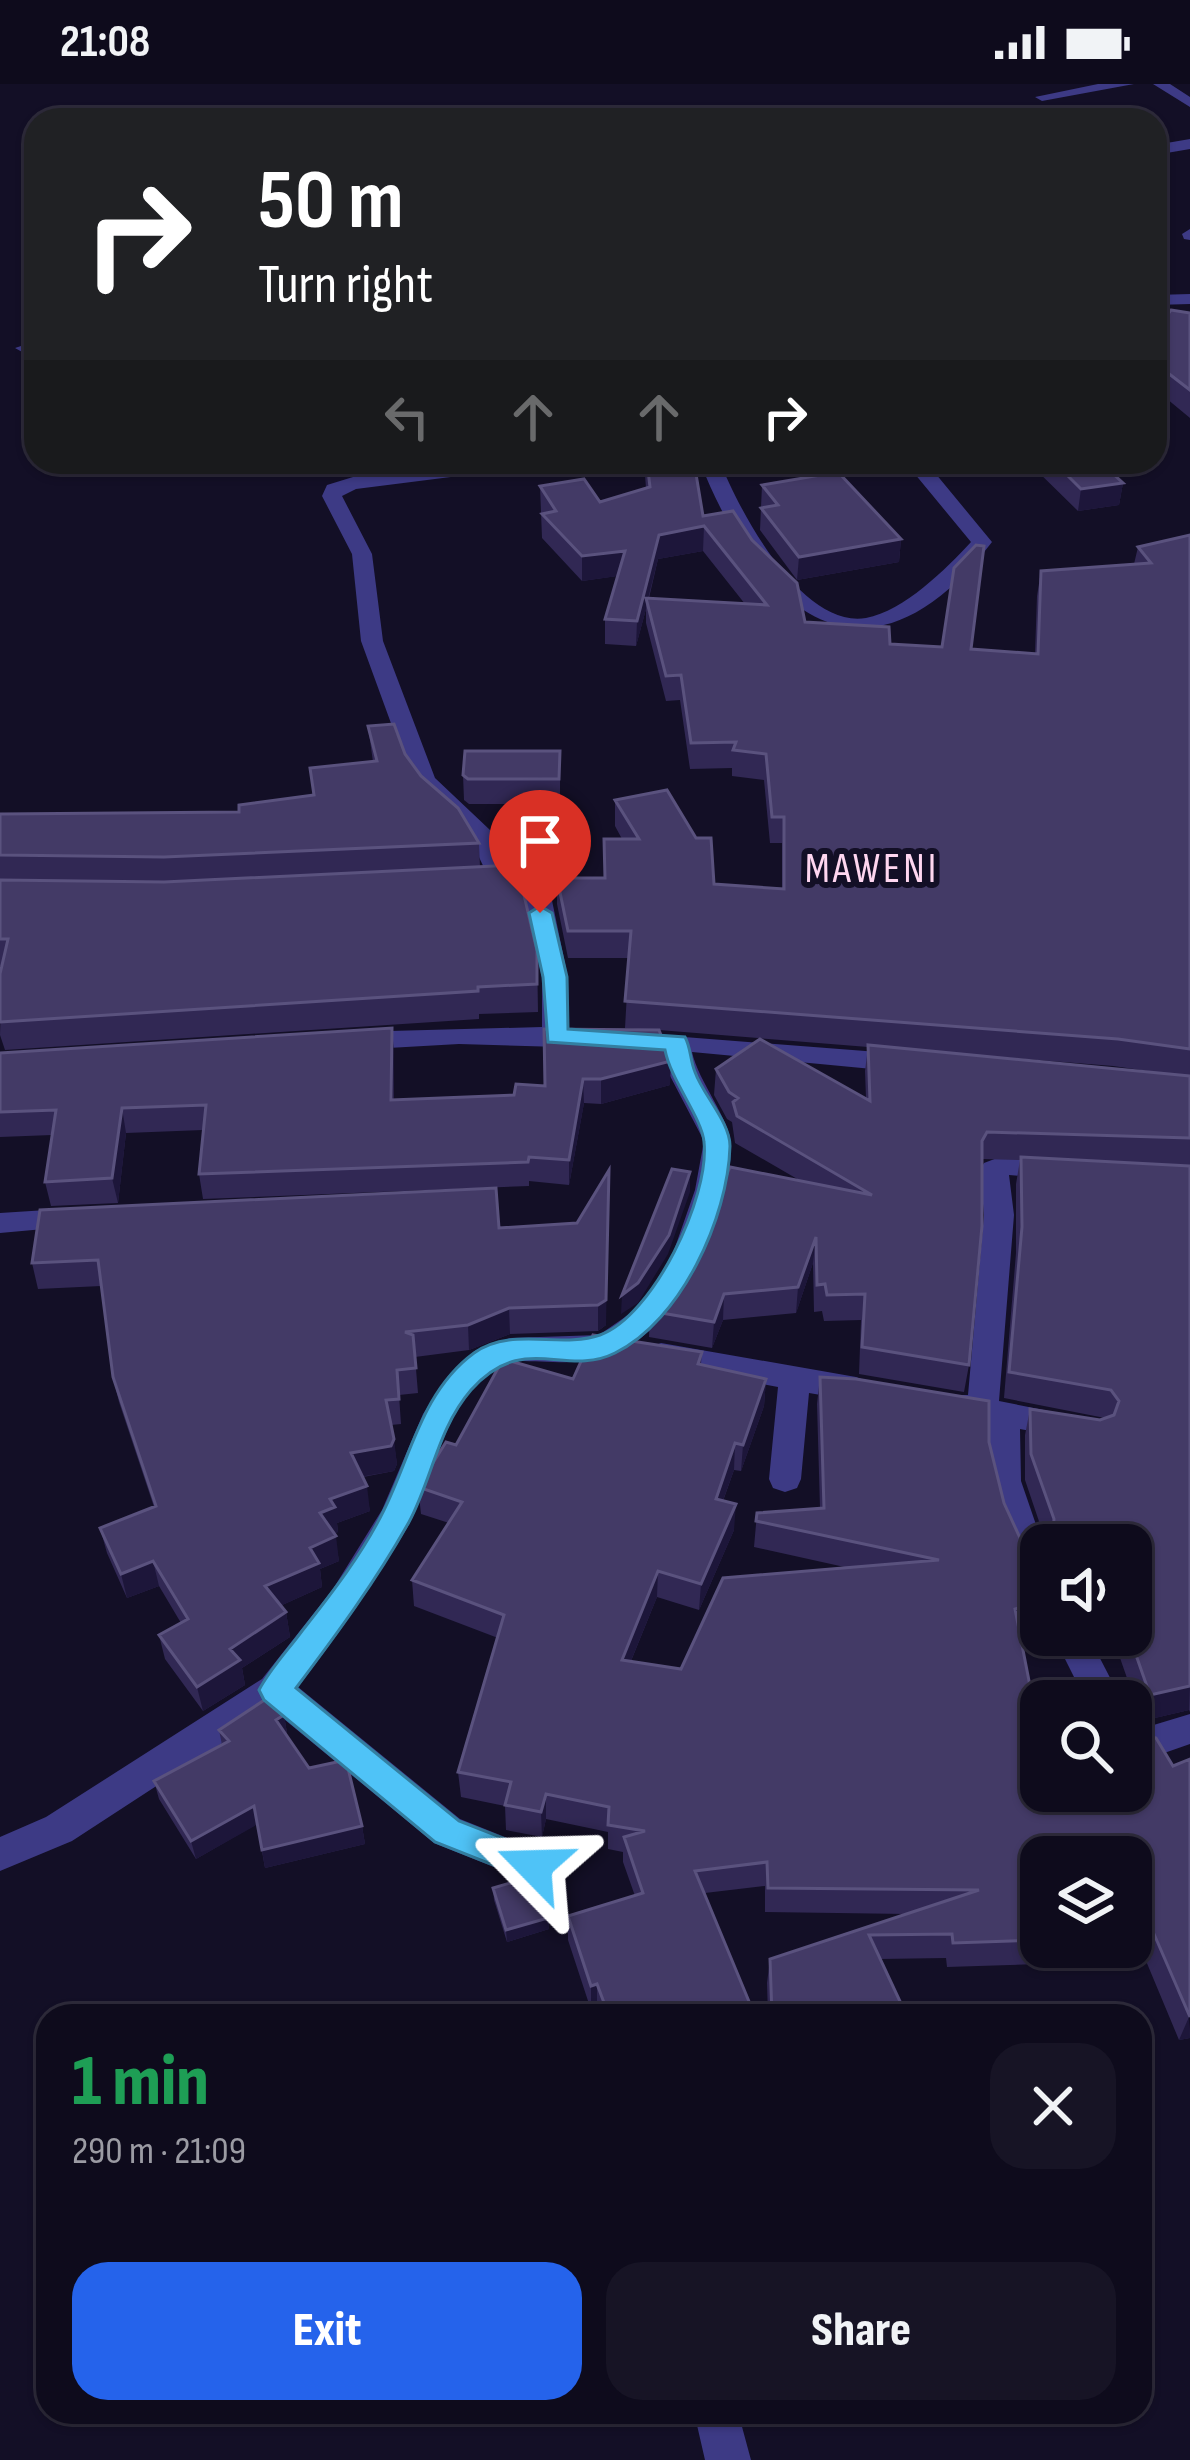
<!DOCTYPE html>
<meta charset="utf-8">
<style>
:root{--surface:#0e0b1c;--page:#171425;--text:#f1f3f6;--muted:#9b9ba3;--line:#2e2b3b;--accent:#2563eb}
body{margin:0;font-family:"Sofia Sans Condensed",sans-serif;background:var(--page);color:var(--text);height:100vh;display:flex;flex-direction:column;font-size:45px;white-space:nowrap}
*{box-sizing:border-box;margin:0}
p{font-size:39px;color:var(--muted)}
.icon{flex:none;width:66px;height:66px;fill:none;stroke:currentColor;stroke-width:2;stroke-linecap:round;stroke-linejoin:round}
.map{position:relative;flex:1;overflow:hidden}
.panel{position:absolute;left:36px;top:1920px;width:1116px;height:420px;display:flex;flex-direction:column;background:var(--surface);border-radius:36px;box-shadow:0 3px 9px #0004,0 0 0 3px var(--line)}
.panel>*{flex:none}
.banner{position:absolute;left:24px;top:24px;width:1143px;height:366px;border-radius:36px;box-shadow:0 3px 9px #0004,0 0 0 3px var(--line);background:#202124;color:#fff;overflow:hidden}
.fabs{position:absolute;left:1020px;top:1440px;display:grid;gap:24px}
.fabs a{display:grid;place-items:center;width:132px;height:132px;border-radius:24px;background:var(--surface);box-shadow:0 3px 9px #0004,0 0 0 3px var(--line);font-size:60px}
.pin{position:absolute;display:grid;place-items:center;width:102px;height:102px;color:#fff;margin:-123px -51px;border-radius:50% 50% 50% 0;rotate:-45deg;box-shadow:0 0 12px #0007}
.pin .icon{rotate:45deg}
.me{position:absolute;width:132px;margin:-66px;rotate:292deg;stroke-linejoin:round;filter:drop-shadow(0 0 9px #0008)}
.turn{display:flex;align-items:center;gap:42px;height:252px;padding:0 36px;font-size:54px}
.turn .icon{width:156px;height:156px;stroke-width:2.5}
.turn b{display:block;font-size:84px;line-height:102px}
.lanes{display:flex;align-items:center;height:114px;padding:0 36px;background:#0003;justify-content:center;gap:60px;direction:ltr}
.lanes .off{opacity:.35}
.round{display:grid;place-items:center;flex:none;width:126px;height:126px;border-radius:36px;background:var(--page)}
.overview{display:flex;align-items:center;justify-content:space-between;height:204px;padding:0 36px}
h1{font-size:72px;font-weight:800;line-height:90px;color:#1e9e55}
.action{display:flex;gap:24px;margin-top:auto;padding:24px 36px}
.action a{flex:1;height:138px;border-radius:36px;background:var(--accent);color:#fff;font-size:48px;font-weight:800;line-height:138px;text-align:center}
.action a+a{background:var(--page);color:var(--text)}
.status{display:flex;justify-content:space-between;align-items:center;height:84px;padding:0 60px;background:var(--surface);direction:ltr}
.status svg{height:33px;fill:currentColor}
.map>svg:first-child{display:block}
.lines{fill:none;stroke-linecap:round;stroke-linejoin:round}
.minor{fill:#3d3a85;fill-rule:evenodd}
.wall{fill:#312854;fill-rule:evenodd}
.shaded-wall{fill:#1d163a}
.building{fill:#433a66;stroke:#5a527e;stroke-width:3}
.route{fill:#4fc3f7;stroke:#337fa1;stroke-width:3}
.labels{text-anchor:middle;stroke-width:12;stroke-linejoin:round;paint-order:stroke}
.quarter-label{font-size:42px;letter-spacing:3px;fill:#ffd6f0;stroke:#130f26}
</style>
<div class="status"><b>21:08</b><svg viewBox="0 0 49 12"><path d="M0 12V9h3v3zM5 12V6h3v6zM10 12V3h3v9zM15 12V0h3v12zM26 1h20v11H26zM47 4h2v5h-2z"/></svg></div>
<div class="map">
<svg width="1190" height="2376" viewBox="0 0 1190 2376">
<rect width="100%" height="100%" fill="#130f26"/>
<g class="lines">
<path class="minor" d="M 1098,0 L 1134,0 L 1042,17 L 1035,13 Z
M 1153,0 L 1170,0 L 1190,13 L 1190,23 Z
M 1190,55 L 1190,65 L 1155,71 L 1155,61 Z
M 1190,145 L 1190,156 L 1184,155 L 1182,150 Z
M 1190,210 L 1190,220 L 1155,221 L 1155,211 Z
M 36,257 L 36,267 L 24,269 L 15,264 Z
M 474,378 L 531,378 L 521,384 L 356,405 L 342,412 L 372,470 L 383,557 L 435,694 L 490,746 L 511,788 L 532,791 L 549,802 L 568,894 L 569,944 L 904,970 L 918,979 L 904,988 L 692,968 C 698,997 731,1037 731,1061 C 731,1131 680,1243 613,1271 C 586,1283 541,1276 512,1277 C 445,1301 438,1390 407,1444 C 374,1500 337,1552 298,1603 L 460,1735 L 547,1770 L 553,1782 L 547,1794 L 534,1799 L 434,1759 L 273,1626 L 72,1757 L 0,1787 L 0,1753 L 46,1733 L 262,1595 L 333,1505 L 382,1426 L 423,1330 L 448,1292 L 476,1266 L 510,1254 L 599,1251 L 641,1222 L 672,1172 L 695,1106 L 704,1057 L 668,988 L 664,966 L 459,960 L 353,966 L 339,957 L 353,948 L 542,943 L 542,894 L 524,806 L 470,800 L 467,795 L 470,790 L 486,788 L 470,754 L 426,715 L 411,694 L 361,557 L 352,470 L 322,412 L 327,401 L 353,393 Z
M 700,378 L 720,378 C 739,426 801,545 866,534 C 904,527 946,485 971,458 L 905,378 L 926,378 L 992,458 C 868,619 760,531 700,378 Z
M 1005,1071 L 1058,1075 L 1072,1085 L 1058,1095 L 1009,1091 L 1014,1131 L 999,1317 L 1079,1333 L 1084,1342 L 1079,1351 L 1068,1354 L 1020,1345 L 1021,1397 L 1043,1461 L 1041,1506 L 1029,1502 C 1002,1449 981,1399 989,1339 L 940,1329 L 935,1320 L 940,1311 L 968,1311 L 984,1131 L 980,1086 L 984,1079 Z
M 78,1124 L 93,1134 L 88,1141 L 0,1149 L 0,1129 Z
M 661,1259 L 856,1293 L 867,1297 L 872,1305 L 867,1313 L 856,1317 L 809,1309 L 801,1395 L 797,1404 L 785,1408 L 773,1404 L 769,1395 L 778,1303 L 650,1279 L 645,1271 L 650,1263 Z
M 1053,1551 L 1088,1551 L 1122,1617 L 1086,1617 Z
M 1190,1630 L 1190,1660 L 1147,1675 L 1131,1670 L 1131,1638 L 1147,1643 Z
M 694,2328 L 738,2328 L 751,2376 L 705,2376 Z"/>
</g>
<path class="wall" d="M 1190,229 L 1190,334 L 1155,305 L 1155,237 Z
M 644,378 L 694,378 L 703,432 L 805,538 L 890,560 L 1035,569 L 1037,512 L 1041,487 L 1134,480 L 1138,463 L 1190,451 L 1190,1081 L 1122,1079 L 1190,1082 L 1190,1628 L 1189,1626 L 1142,1637 L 1112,1551 L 1131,1551 L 1131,1461 L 1047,1461 L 1025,1396 L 1025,1351 L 1030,1325 L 1100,1336 L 1105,1334 L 1004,1314 L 1016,1169 L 1016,1100 L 1020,1076 L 982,1075 L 969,1281 L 964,1308 L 859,1290 L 861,1236 L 824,1237 L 822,1227 L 814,1228 L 813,1179 L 796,1229 L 723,1236 L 712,1264 L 649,1253 L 650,1227 L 799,1096 L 735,1059 L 732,1038 L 727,1035 L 714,1011 L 716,985 L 866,1014 L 865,987 L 868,963 L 659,946 L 670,1001 L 601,1020 L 584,1019 L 569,1101 L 529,1097 L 529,1102 L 203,1115 L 199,1090 L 203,1046 L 126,1049 L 118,1119 L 51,1122 L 45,1098 L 52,1051 L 0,1053 L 0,969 L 394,969 L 394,1016 L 514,1011 L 545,1002 L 651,946 L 625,944 L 629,874 L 568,874 L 557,820 L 557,794 L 604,794 L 622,755 L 615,742 L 615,716 L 714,800 L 782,804 L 782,759 L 770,759 L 764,696 L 732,692 L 732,684 L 690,685 L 680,616 L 666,617 L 646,539 L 646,525 L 636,562 L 605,560 L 605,535 L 617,492 L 582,497 L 542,454 L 540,402 L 600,418 L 646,404 ZM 703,467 L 745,520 L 649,514 L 658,475 ZM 962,970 L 1113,982 L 1183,992 Z
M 944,378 L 1021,378 L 956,390 Z
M 1028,378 L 1100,378 L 1123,399 L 1119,421 L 1078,427 Z
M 762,401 L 901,455 L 899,478 L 797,496 L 760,446 Z
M 368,642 L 405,670 L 421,692 L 479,759 L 480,783 L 537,867 L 538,928 L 479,930 L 479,935 L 5,966 L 0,951 L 2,882 L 0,882 L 0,730 L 239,728 L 313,711 L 310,684 L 373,678 Z
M 560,667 L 560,720 L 469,720 L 464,716 L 463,691 Z
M 577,1139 L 606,1241 L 598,1247 L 510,1250 L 469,1266 L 415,1273 L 418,1309 L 399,1311 L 401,1340 L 391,1341 L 397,1380 L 394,1387 L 363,1393 L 370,1427 L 337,1439 L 338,1448 L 334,1449 L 339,1477 L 320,1485 L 322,1503 L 280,1522 L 286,1528 L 290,1553 L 242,1584 L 245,1601 L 203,1627 L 165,1575 L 159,1551 L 181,1539 L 159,1502 L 127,1514 L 107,1469 L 100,1444 L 154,1423 L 119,1318 L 113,1293 L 101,1202 L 38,1205 L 32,1179 Z
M 702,1268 L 701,1280 L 766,1295 L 764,1322 L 741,1387 L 734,1386 L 723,1417 L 734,1446 L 699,1526 L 657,1513 L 631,1577 L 681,1585 L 849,1484 L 754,1463 L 757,1429 L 820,1424 L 817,1320 L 820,1293 L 989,1358 L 1004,1419 L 1031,1478 L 1020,1547 L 1039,1648 L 1135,1648 L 1173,1682 L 1190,1954 L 1179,1956 L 1131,1841 L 1131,1773 L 1041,1773 L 1041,1863 L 1044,1863 L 1039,1880 L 947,1883 L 946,1874 L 880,1875 L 903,1932 L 768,1932 L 767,1899 L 770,1875 L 908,1830 L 765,1828 L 765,1802 L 705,1809 L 755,1932 L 600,1932 L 597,1924 L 591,1926 L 568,1856 L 568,1832 L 635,1812 L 623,1778 L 623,1768 L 608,1765 L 608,1748 L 546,1735 L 542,1753 L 506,1746 L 505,1722 L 461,1713 L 458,1688 L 498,1554 L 414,1522 L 412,1496 L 449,1439 L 421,1430 L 418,1403 L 456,1361 L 573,1295 Z
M 284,1631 L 287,1649 L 286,1650 L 309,1684 L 362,1742 L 365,1760 L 265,1784 L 257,1740 L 196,1775 L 159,1715 L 154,1697 L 222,1661 L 219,1646 Z
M 493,1804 L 548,1834 L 549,1845 L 507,1858 L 494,1816 Z"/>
<path class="shaded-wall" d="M 958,378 L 1021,378 L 956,390 Z
M 1123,399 L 1119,421 L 1078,427 L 1081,405 Z
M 704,442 L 703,467 L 658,475 L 647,519 L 646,514 L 646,525 L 636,562 L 637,537 L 659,451 Z
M 901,455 L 899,478 L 797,496 L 799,473 Z
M 625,467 L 625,491 L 582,497 L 582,472 Z
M 392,944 L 394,969 L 393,1040 L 391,1016 Z
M 671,977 L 670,1001 L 601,1020 L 601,995 Z
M 583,995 L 584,1019 L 569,1101 L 569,1076 Z
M 122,1024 L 126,1049 L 118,1119 L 112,1094 Z
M 609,1086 L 606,1241 L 598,1247 L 598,1221 Z
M 690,1088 L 690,1108 L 668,1170 L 638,1219 L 621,1230 L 622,1211 Z
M 816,1153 L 813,1179 L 796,1229 L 798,1203 Z
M 724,1210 L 723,1236 L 712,1264 L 714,1238 Z
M 509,1224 L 510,1250 L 469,1266 L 468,1241 Z
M 766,1295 L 764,1322 L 741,1387 L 743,1361 Z
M 394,1355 L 397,1380 L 394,1387 L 354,1394 L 351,1369 Z
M 735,1359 L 734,1386 L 714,1441 L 716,1415 Z
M 367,1402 L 370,1427 L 337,1439 L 338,1448 L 324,1454 L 320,1429 L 330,1415 Z
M 736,1420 L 734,1446 L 699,1526 L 701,1500 Z
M 336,1452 L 339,1477 L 320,1485 L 322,1503 L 269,1527 L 265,1502 L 310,1464 Z
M 153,1477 L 159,1502 L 127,1514 L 121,1490 Z
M 658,1487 L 657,1513 L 621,1601 L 622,1576 Z
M 1041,1517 L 1041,1541 L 1010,1551 L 1015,1525 Z
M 286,1528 L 290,1553 L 242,1584 L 245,1601 L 203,1627 L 197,1603 L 230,1565 Z
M 1190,1602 L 1189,1626 L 1142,1637 L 1150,1611 Z
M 284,1631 L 287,1649 L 279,1654 L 276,1636 Z
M 546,1710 L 546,1735 L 542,1753 L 541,1728 Z
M 254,1722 L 258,1740 L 196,1775 L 191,1757 Z
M 362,1742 L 365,1760 L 265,1784 L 262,1766 Z
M 548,1834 L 549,1845 L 507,1858 L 506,1846 Z
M 597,1900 L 597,1924 L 591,1926 L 591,1902 Z
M 1189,1933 L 1190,1954 L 1179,1956 Z"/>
<path class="building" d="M 1171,226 L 1190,229 L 1190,306 L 1155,279 L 1155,237 L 1164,235 Z
M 647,378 L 694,378 L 703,432 L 733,427 L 752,456 L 797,499 L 805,538 L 889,543 L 890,560 L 942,563 L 954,484 L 976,461 L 984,462 L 971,565 L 1038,570 L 1041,487 L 1151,479 L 1138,463 L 1190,451 L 1190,965 L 1118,955 L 625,917 L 631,847 L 568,847 L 557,794 L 605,794 L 604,755 L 639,755 L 615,716 L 667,706 L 696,754 L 711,754 L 714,800 L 784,805 L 784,733 L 772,733 L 766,670 L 733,666 L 736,658 L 691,659 L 681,591 L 666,592 L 646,514 L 767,521 L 704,442 L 659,451 L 637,537 L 605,535 L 625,467 L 582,472 L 542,430 L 556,427 L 540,402 L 584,395 L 600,418 L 650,403 Z
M 1054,378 L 1100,378 L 1123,399 L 1081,405 Z
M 838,388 L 901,455 L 799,473 L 761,424 L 778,421 L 762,401 Z
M 394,640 L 405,670 L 421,692 L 458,724 L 479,759 L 164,773 L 0,771 L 0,730 L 239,728 L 239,721 L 314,711 L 310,684 L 377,677 L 368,642 Z
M 465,667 L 560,667 L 559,695 L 468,695 L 463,691 Z
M 517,781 L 537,867 L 537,900 L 478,903 L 478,907 L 0,938 L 0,890 L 8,855 L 0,855 L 0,796 L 164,798 Z
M 392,944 L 391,1016 L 514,1011 L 516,1000 L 545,1002 L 544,945 L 659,946 L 671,977 L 601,995 L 583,995 L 569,1076 L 529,1073 L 528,1078 L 199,1090 L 206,1021 L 122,1024 L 112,1094 L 45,1098 L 56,1026 L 0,1028 L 0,969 Z
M 760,955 L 870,1017 L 868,961 L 1190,992 L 1190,1054 L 987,1048 L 982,1057 L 982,1142 L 969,1281 L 862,1263 L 865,1210 L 827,1211 L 825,1200 L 817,1201 L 816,1153 L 798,1203 L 724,1210 L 714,1238 L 650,1227 L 671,1209 L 693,1172 L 730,1083 L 872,1111 L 737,1032 L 733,1018 L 738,1014 L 729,1008 L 716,985 Z
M 1021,1073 L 1190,1082 L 1190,1602 L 1150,1611 L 1129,1551 L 1131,1551 L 1131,1461 L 1052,1461 L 1054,1435 L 1031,1370 L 1030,1325 L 1100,1336 L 1114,1331 L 1119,1317 L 1111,1306 L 1009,1288 L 1022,1143 Z
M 672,1085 L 690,1088 L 669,1151 L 638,1199 L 622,1211 Z
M 609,1086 L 606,1216 L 598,1221 L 509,1224 L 468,1241 L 405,1248 L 413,1251 L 416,1284 L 397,1286 L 399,1315 L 386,1316 L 394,1355 L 391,1362 L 351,1369 L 367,1402 L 330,1415 L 335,1423 L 320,1429 L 336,1452 L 310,1464 L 319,1479 L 265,1502 L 286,1528 L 230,1565 L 240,1576 L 197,1603 L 159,1551 L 188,1535 L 153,1477 L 121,1490 L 100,1444 L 156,1422 L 113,1293 L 98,1176 L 32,1179 L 40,1126 L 496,1104 L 499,1144 L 577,1139 Z
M 593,1251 L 702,1268 L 698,1280 L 766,1295 L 743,1361 L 735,1359 L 716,1415 L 736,1420 L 701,1500 L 658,1487 L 622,1576 L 681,1585 L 723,1494 L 939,1476 L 756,1437 L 757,1429 L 824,1424 L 820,1293 L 856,1295 L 989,1317 L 989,1358 L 1004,1419 L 1031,1478 L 1041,1481 L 1041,1517 L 1015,1525 L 1039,1648 L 1041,1648 L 1041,1707 L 1131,1707 L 1131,1620 L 1134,1619 L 1135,1648 L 1156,1654 L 1173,1682 L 1190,1675 L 1190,1933 L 1131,1797 L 1131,1773 L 1041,1773 L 1041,1813 L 1039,1814 L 1041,1826 L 1041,1856 L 953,1859 L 952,1850 L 869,1851 L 904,1926 L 887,1932 L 772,1932 L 770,1875 L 979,1806 L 768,1804 L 767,1778 L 695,1787 L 755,1932 L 609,1932 L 597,1900 L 591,1902 L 568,1832 L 643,1809 L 624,1753 L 645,1747 L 608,1741 L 609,1723 L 546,1710 L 541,1728 L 505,1721 L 511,1698 L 458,1688 L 504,1531 L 412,1496 L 462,1418 L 418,1403 L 446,1358 L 456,1361 L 503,1275 L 573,1295 Z
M 269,1613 L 284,1631 L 276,1636 L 309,1684 L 346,1676 L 362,1742 L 262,1766 L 254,1722 L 191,1757 L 154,1697 L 229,1657 L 219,1646 Z
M 534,1792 L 548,1834 L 506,1846 L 493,1804 Z
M 367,1922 L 370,1932 L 340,1932 Z"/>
<path class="route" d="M 540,822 L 552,829 L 567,893 L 568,945 L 685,953 C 691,964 690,976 695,988 C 703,1011 730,1038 730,1062 C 728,1134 681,1237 615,1269 C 565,1294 523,1247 471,1306 C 438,1344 432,1395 409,1438 C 376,1497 336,1551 296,1604 L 459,1737 L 546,1771 L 551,1782 L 546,1793 L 534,1797 L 435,1758 L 264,1616 L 259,1606 C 270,1585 288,1566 302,1547 C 332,1509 363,1469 384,1426 C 411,1372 422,1307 474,1269 C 512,1242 560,1265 600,1251 C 653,1232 710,1113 704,1058 C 702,1034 671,997 665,966 L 548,958 L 543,893 L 529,829 Z"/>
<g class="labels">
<g class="quarter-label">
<text x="872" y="798">MAWENI</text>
</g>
</g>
</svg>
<div class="fabs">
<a><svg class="icon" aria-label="sound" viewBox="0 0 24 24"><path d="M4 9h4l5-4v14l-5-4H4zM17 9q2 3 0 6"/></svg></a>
<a><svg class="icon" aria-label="search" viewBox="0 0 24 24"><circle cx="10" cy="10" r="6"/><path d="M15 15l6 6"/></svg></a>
<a><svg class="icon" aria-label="layers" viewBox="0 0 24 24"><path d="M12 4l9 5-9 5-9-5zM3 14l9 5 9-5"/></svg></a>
</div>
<div class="pin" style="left:540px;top:829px;background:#d93025"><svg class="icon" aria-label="arrive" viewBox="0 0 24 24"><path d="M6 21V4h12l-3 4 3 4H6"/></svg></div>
<svg class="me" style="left:534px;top:1782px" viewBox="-20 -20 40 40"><path d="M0-17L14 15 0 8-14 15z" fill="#4fc3f7" stroke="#fff" stroke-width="4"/></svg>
<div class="banner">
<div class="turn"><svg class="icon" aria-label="right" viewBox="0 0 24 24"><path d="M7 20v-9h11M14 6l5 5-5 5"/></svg><div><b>50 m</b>Turn right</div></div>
<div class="lanes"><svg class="icon off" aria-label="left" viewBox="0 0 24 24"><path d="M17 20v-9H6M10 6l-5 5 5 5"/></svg><svg class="icon off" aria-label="ahead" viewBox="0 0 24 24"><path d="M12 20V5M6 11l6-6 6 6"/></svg><svg class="icon off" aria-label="ahead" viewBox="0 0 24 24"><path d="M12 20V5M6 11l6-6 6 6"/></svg><svg class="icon" aria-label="right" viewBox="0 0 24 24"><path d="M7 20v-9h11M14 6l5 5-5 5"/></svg></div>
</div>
<section class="panel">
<div class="overview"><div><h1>1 min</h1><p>290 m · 21:09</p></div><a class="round"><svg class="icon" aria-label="close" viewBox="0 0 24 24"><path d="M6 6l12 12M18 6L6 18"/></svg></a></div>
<div class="action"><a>Exit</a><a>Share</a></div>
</section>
</div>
